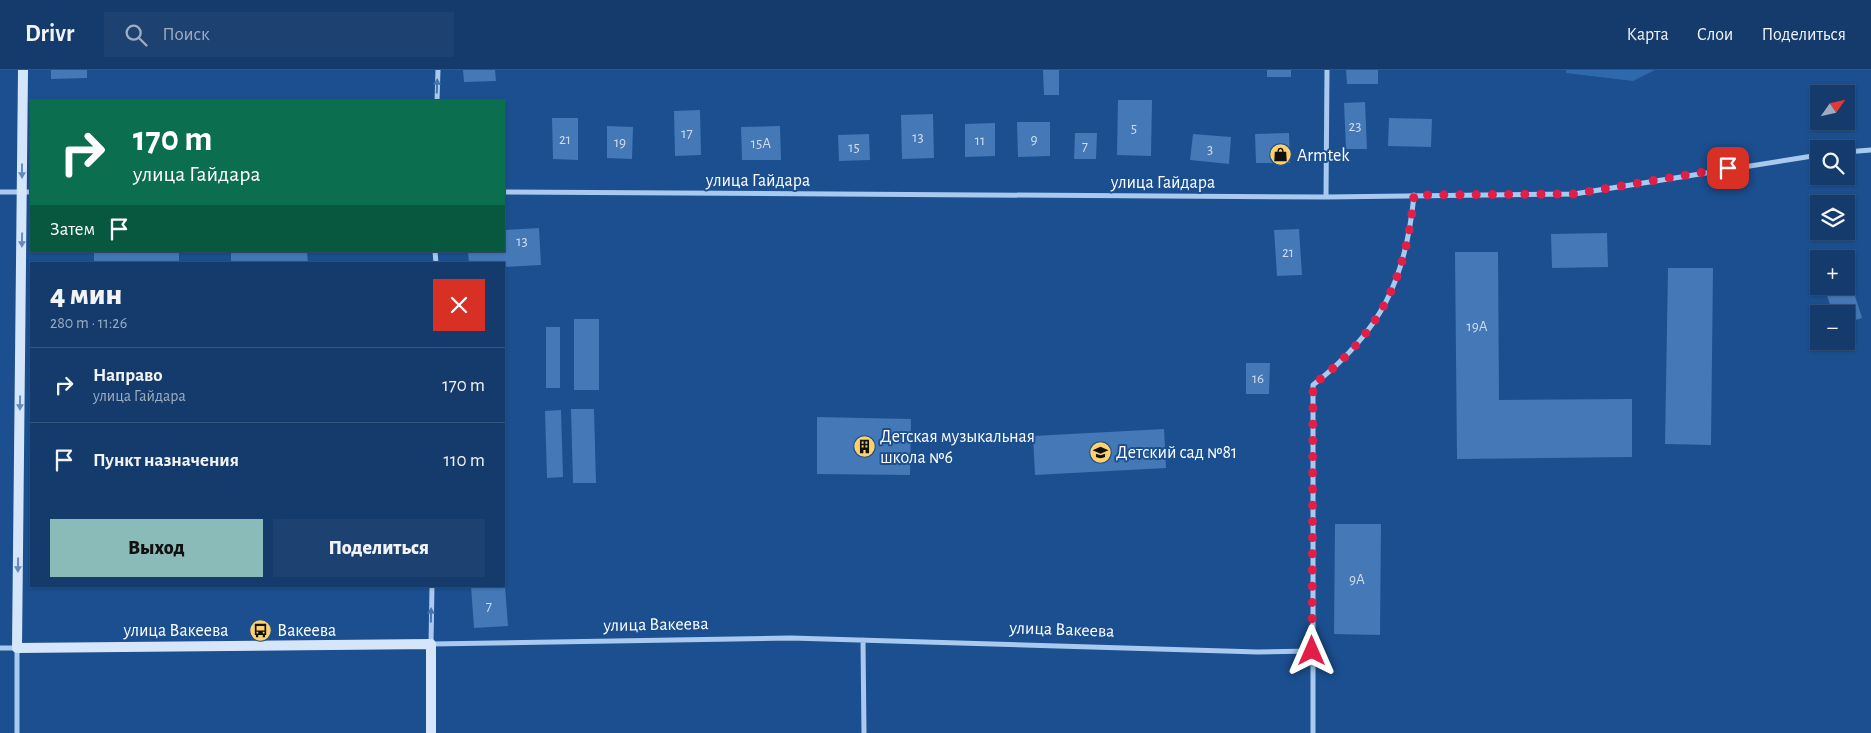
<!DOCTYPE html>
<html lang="ru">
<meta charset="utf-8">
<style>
:root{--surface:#143b6b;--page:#1d4271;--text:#f1f3f6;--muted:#9dadc1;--line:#33557e;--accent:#8bbbb9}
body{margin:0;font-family:"Alegreya Sans",sans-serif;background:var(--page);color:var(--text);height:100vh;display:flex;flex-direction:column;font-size:19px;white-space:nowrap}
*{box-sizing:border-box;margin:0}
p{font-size:16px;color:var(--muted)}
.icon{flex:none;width:28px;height:28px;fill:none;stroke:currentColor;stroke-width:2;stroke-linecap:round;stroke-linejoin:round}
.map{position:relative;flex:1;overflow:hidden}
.drawer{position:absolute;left:30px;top:192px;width:475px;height:325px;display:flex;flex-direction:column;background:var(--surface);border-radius:0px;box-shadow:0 1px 4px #0004,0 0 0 1px var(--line)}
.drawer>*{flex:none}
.guide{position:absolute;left:30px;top:30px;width:475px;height:152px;border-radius:0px;box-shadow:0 1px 4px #0004,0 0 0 1px var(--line);background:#0b6e4f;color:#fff;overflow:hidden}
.needle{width:32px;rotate:56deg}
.tools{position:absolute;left:1810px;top:15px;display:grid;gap:10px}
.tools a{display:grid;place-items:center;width:45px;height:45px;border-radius:0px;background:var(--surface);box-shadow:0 1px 4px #0004,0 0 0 1px var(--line);font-size:25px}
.pin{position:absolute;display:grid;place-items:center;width:42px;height:42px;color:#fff;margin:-21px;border-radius:10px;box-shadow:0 2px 8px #0006}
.me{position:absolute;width:55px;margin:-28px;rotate:0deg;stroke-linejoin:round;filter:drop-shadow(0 0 4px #0008)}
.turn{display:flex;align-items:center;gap:18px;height:105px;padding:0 20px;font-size:22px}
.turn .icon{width:65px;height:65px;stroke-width:2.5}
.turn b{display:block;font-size:35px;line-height:42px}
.then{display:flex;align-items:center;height:48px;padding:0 20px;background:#0003;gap:10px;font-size:19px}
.round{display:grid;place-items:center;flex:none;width:52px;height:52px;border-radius:0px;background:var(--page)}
.summary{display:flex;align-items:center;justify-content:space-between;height:85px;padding:0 20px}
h1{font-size:30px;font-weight:800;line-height:38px}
.button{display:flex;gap:10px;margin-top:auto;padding:10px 20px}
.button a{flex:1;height:58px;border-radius:0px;background:var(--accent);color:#111;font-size:20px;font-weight:800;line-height:58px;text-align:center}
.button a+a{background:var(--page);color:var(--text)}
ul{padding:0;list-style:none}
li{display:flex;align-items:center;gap:15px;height:75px;padding:0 20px;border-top:1px solid var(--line)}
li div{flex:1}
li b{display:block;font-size:19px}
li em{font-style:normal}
header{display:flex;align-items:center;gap:30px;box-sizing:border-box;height:70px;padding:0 25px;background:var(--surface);border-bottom:1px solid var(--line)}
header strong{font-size:24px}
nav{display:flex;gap:28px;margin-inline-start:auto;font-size:18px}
.search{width:350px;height:45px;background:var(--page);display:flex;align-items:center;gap:12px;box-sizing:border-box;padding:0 18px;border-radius:0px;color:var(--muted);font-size:19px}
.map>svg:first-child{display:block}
.green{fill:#2e69ad}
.building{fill:#4478b7}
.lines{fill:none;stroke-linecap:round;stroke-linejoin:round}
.street{stroke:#a9c9ee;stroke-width:5}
.secondary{stroke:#d6e6fa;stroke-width:10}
.oneway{fill:#4674ac}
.oneway2{fill:#668bba}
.route{stroke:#e11d48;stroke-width:9;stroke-dasharray:0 16.2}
.labels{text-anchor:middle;stroke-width:4;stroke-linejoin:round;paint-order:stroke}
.number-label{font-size:15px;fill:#d0dded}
.poi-label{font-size:18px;fill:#fff;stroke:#1b4f8f;text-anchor:start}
.street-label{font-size:18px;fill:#fff;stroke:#1b4f8f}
</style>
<header>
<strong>Drivr</strong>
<div class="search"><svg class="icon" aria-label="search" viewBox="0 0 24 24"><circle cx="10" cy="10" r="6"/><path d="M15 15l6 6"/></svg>Поиск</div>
<nav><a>Карта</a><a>Слои</a><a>Поделиться</a></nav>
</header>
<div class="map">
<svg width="1871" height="663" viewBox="0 0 1871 663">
<rect width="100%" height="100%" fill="#1b4f8f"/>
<path class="green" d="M 1566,0 L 1655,0 L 1633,11 L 1566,3 Z"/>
<path class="building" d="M 51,0 L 87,0 L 87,8 L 51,9 Z
M 463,0 L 495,0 L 496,11 L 464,12 Z
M 1043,0 L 1059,0 L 1059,25 L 1044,25 Z
M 1267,0 L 1291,0 L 1291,7 L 1267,7 Z
M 1346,0 L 1378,0 L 1378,14 L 1347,14 Z
M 1118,30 L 1152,30 L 1151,86 L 1117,85 Z
M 1365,32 L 1367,79 L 1346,79 L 1344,33 Z
M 700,40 L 701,85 L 675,86 L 674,41 Z
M 933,44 L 934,88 L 902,89 L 901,45 Z
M 552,48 L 578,48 L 578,90 L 553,89 Z
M 1389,48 L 1432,49 L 1431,77 L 1388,76 Z
M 1017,52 L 1050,52 L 1050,86 L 1018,87 Z
M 995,53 L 995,86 L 965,87 L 965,54 Z
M 607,56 L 633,57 L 632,89 L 607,88 Z
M 780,56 L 781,90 L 742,90 L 741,57 Z
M 1075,63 L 1097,63 L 1096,89 L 1074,89 Z
M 1289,63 L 1290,93 L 1256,93 L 1255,64 Z
M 869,64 L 870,90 L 839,91 L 838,65 Z
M 1193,64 L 1231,67 L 1229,94 L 1190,90 Z
M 539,158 L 541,195 L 504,197 L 504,194 L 469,194 L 468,181 L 504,181 L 504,160 Z
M 1299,159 L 1302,205 L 1277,206 L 1274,160 Z
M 1607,163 L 1608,197 L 1552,198 L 1551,164 Z
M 231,181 L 307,181 L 308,194 L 231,194 Z
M 94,182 L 179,183 L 179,194 L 94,194 Z
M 1455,182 L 1498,182 L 1499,330 L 1632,329 L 1632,387 L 1457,389 Z
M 1668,198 L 1713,198 L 1711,375 L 1665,374 Z
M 1848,204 L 1862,248 L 1846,253 L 1846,244 L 1833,244 L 1824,216 L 1846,216 Z
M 574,249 L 599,249 L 599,320 L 574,320 Z
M 546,257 L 560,257 L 560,318 L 546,318 Z
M 1246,293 L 1270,293 L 1269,324 L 1246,324 Z
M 571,339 L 594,339 L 596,413 L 573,413 Z
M 561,340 L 563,407 L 547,408 L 545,341 Z
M 817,347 L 911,349 L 910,405 L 817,404 Z
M 1164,359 L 1166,398 L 1035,405 L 1033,366 Z
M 1335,454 L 1381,454 L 1380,565 L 1334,564 Z
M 471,516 L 505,516 L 508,556 L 474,558 Z"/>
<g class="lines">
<path class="street" d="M 437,31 L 438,0
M 1846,82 L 1871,80
M 0,122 L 31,122
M 504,122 L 1326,127 L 1574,124 L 1819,85
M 1326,127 L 1327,0
M 435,181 L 436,194
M 432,516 L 431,574 L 791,568 L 1258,582 L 1313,581
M 863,570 L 864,663
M 0,578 L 17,578 L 17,663
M 1313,663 L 1313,315 C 1381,262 1406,209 1414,125"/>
<path class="secondary" d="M 23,0 L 17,578 L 431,574 L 431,663"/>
</g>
<defs><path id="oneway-solid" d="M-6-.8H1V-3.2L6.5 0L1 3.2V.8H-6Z" transform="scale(1.25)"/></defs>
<g class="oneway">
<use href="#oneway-solid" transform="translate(437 16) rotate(-88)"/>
<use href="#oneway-solid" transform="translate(431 545) rotate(-89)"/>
</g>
<g class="oneway2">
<use href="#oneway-solid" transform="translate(22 101) rotate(90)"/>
<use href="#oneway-solid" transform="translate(22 170) rotate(91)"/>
<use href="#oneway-solid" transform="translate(20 333) rotate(91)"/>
<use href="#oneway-solid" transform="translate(18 495) rotate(91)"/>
</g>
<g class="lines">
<path class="route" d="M 1312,581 L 1313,315 C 1381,262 1406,209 1414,125 L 1574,124 L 1728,98"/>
</g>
<defs>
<symbol id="shop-disc" viewBox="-11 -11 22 22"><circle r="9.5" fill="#ffd166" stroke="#1b4f8f"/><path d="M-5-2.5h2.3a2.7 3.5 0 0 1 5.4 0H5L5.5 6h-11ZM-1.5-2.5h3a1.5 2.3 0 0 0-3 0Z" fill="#111"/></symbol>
<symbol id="building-disc" viewBox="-11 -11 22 22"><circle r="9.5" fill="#ffd166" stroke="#1b4f8f"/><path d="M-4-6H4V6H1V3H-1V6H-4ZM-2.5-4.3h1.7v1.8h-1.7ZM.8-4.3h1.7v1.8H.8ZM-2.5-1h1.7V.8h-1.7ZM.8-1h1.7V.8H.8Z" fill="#111"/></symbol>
<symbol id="school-disc" viewBox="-11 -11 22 22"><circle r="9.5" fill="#ffd166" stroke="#1b4f8f"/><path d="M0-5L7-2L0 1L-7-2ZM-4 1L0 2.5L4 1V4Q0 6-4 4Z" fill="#111"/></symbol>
<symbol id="bus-disc" viewBox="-11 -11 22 22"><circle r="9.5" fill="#ffd166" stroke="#1b4f8f"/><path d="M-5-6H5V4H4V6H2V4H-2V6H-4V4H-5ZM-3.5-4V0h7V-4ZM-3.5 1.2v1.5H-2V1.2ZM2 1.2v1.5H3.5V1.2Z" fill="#111"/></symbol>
</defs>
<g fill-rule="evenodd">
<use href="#shop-disc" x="1268" y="72" width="25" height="25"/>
<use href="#building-disc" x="852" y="364" width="25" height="25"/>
<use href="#school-disc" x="1088" y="370" width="25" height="25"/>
<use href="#bus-disc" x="248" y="548" width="25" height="25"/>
</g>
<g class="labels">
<g class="number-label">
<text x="1355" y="61">23</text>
<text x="1134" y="63">5</text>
<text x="687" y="68">17</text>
<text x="918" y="72">13</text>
<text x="565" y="74">21</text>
<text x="1034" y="74">9</text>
<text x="980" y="75">11</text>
<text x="620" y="77">19</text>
<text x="761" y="78">15А</text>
<text x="1085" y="81">7</text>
<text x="854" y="82">15</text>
<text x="1210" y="84">3</text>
<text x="522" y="176">13</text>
<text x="1288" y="187">21</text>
<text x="1477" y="261">19А</text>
<text x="1258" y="313">16</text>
<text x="1357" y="514">9А</text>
<text x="489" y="541">7</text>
</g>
<g class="poi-label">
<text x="1297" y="91">Armtek</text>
<text x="880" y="372">Детская музыкальная<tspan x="880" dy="21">школа №6</tspan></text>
<text x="1116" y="388">Детский сад №81</text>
<text x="277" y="566">Вакеева</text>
</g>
<g class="street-label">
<text x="758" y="116">улица Гайдара</text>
<text x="1163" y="118">улица Гайдара</text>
<text transform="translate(656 554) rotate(-1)" y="6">улица Вакеева</text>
<text transform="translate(1062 559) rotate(2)" y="6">улица Вакеева</text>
<text x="176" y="566">улица Вакеева</text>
</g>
</g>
</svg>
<div class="tools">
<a><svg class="needle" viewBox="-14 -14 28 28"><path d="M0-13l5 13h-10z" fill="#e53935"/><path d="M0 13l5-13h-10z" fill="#9dadc1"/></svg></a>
<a><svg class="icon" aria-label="search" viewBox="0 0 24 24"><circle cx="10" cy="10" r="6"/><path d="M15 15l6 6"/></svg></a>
<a><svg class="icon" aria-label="layers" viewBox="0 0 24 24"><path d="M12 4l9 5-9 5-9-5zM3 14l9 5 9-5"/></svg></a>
<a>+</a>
<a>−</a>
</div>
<div class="pin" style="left:1728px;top:98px;background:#d93025"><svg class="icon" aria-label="arrive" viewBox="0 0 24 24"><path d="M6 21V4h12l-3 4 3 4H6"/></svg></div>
<svg class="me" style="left:1312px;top:581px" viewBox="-20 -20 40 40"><path d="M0-17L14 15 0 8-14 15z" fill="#e11d48" stroke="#fff" stroke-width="4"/></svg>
<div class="guide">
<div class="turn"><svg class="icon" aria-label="right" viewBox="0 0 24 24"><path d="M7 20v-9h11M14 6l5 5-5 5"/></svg><div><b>170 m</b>улица Гайдара</div></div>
<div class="then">Затем<svg class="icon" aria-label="arrive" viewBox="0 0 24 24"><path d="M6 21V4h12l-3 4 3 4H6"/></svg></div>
</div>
<section class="drawer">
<div class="summary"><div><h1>4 мин</h1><p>280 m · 11:26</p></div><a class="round" style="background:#d93025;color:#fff"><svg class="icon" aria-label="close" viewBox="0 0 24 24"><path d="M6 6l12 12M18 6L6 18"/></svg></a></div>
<ul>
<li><svg class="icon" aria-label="right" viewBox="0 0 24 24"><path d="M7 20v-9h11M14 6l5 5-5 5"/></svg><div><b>Направо</b><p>улица Гайдара</p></div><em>170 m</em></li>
<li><svg class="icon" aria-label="arrive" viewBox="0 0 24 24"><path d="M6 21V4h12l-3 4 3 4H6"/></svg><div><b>Пункт назначения</b></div><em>110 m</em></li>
</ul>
<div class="button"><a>Выход</a><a>Поделиться</a></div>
</section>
</div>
